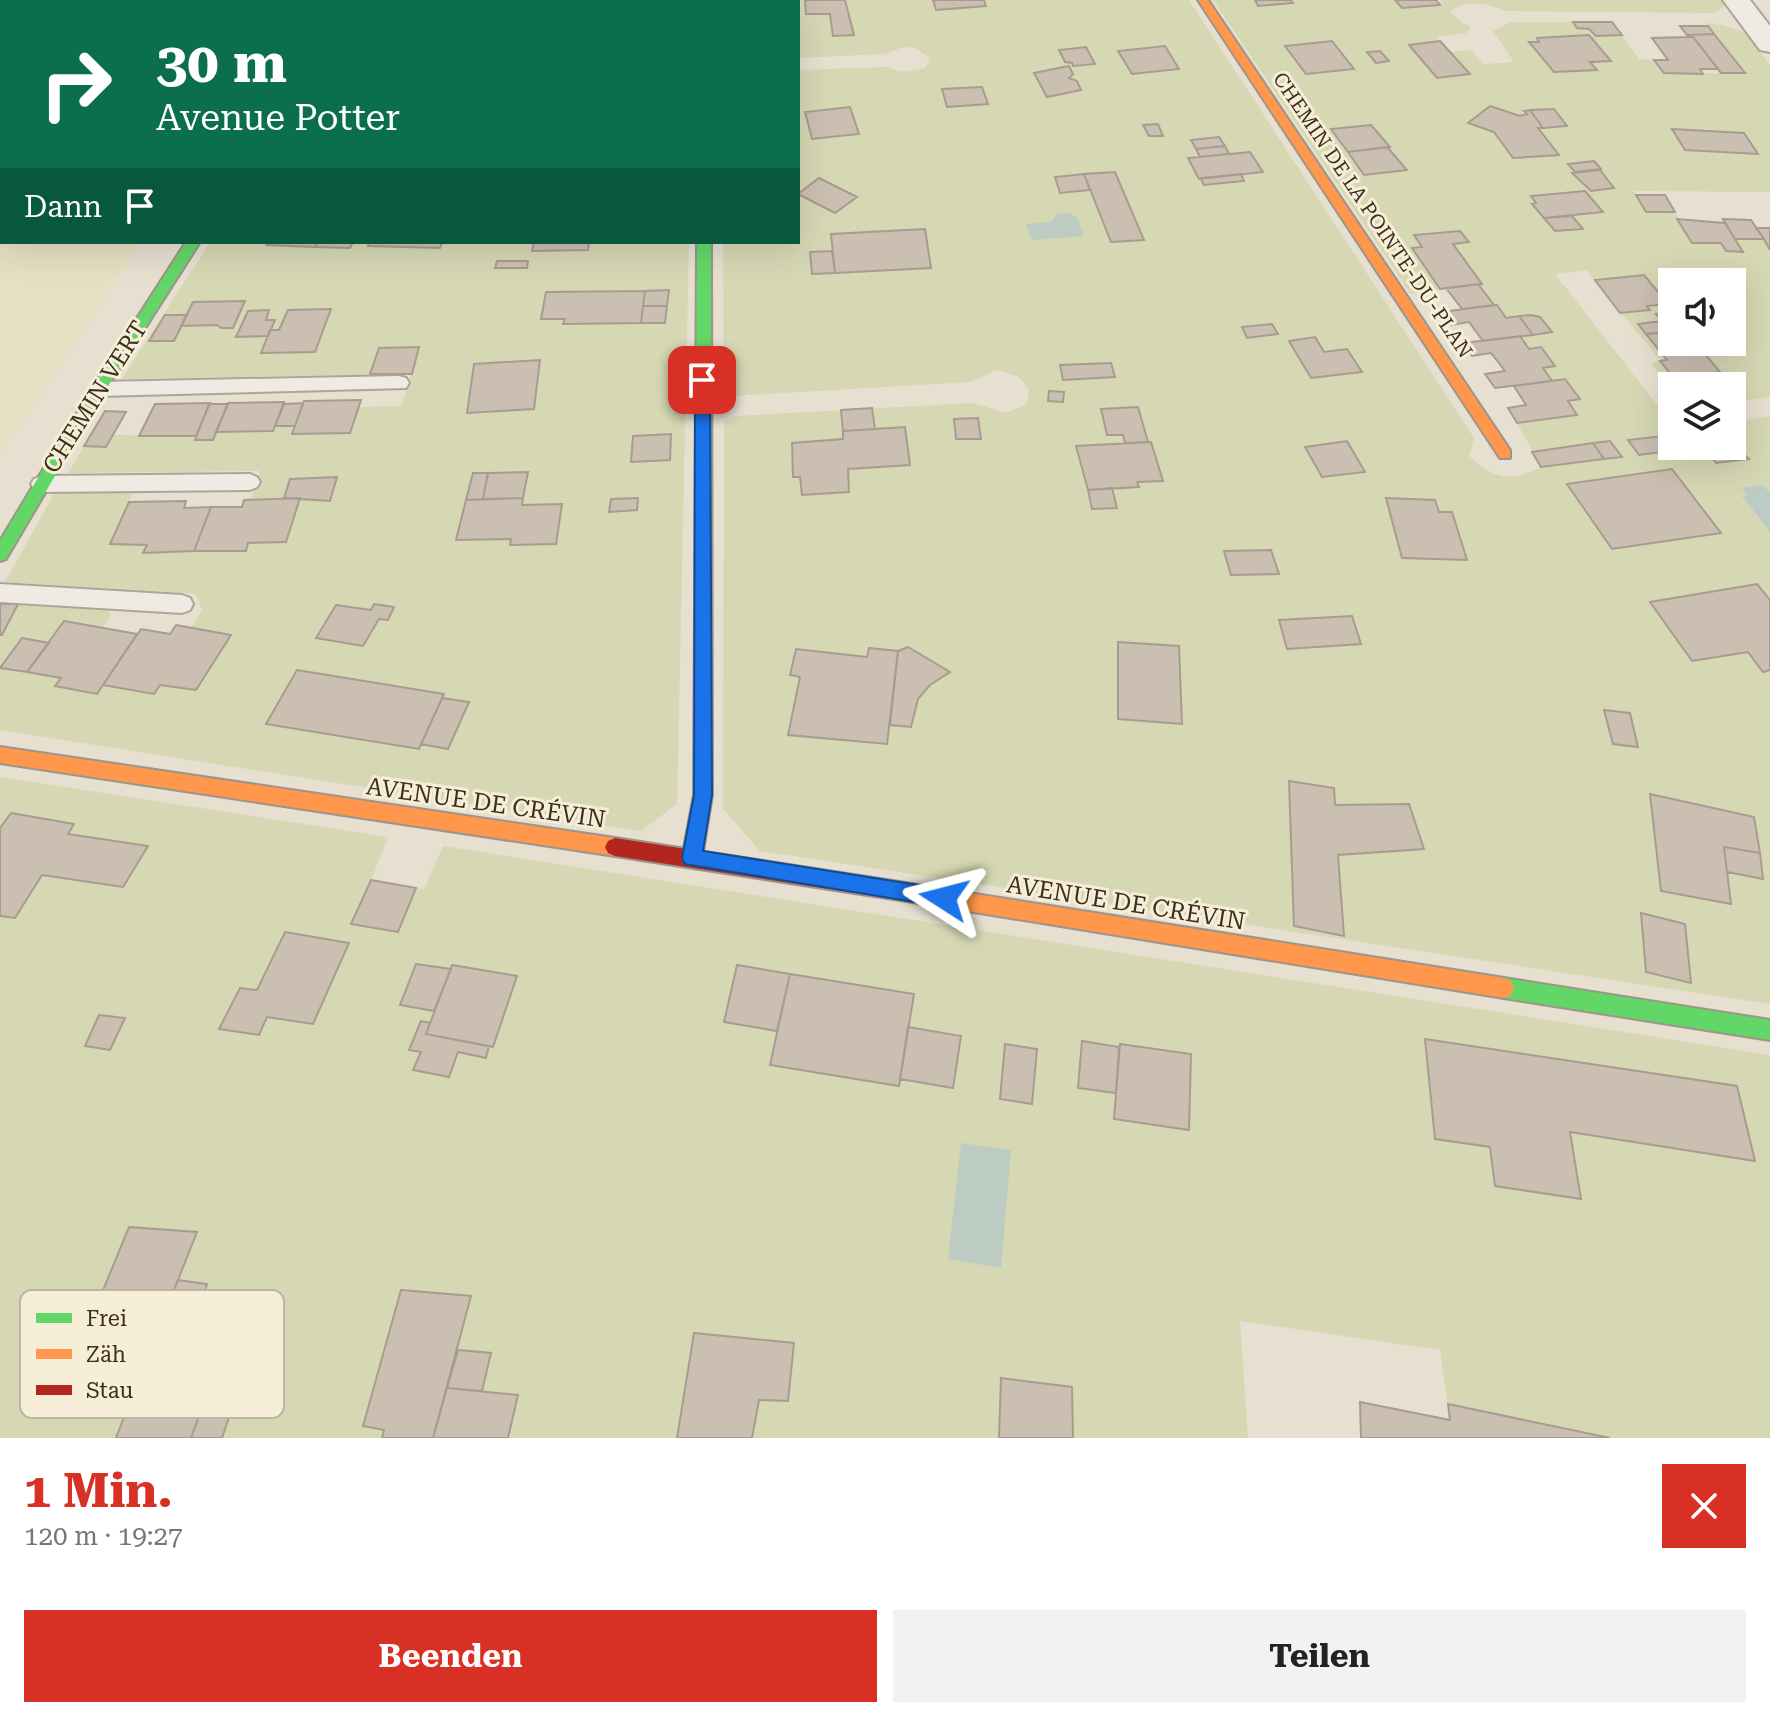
<!DOCTYPE html>
<html lang="de">
<meta charset="utf-8">
<style>
:root{--surface:#fff;--page:#f2f2f2;--text:#222;--muted:#767676;--accent:#d93025}
body{margin:0;font-family:"Roboto Serif",serif;background:var(--page);color:var(--text);height:100vh;display:flex;flex-direction:column;font-size:30px;white-space:nowrap}
*{box-sizing:border-box;margin:0}
p{font-size:26px;color:var(--muted)}
.icon{flex:none;width:44px;height:44px;fill:none;stroke:currentColor;stroke-width:2;stroke-linecap:round;stroke-linejoin:round}
.map{position:relative;height:1438px;overflow:hidden}
.side{display:flex;flex-direction:column;background:var(--surface);flex:1}
.side>*{flex:none}
.guide{position:absolute;left:0px;top:0px;width:800px;height:244px;box-shadow:0 8px 32px #0002;background:#0b6e4f;color:#fff;overflow:hidden}
.buttons{position:absolute;left:1658px;top:268px;display:grid;gap:16px}
.buttons a{display:grid;place-items:center;width:88px;height:88px;border-radius:0px;background:var(--surface);box-shadow:0 8px 32px #0002;font-size:40px}
.pin{position:absolute;display:grid;place-items:center;width:68px;height:68px;color:#fff;margin:-34px;border-radius:16px;box-shadow:0 4px 12px #0006}
.me{position:absolute;width:88px;margin:-44px;rotate:279deg;stroke-linejoin:round;filter:drop-shadow(0 0 6px #0008)}
.turn{display:flex;align-items:center;gap:28px;height:168px;padding:0 24px;font-size:36px}
.turn .icon{width:104px;height:104px;stroke-width:2.5}
.turn b{display:block;font-size:56px;line-height:68px}
.then{display:flex;align-items:center;height:76px;padding:0 24px;background:#0003;gap:16px;font-size:30px}
.round{display:grid;place-items:center;flex:none;width:84px;height:84px;border-radius:0px;background:var(--page)}
.summary{display:flex;align-items:center;justify-content:space-between;height:136px;padding:0 24px}
h1{font-size:48px;font-weight:700;line-height:60px;color:var(--accent)}
.action{display:flex;gap:16px;margin-top:auto;padding:16px 24px}
.action a{flex:1;height:92px;border-radius:0px;background:var(--accent);color:#fff;font-size:32px;font-weight:700;line-height:92px;text-align:center}
.action a+a{background:var(--page);color:var(--text)}
.map>svg:first-child{display:block}
.farmland{fill:#e6dfc2}
.green{fill:#d6d7b3;fill-rule:evenodd}
.water{fill:#bcccc2}
.building{fill:#cbbfb2;stroke:#a89c90;stroke-width:2}
.lines{fill:none;stroke-linecap:round;stroke-linejoin:round}
.lane-casing{stroke:#ada599;stroke-width:4}
.street-casing{stroke:#ada599;stroke-width:4}
.fast-casing{stroke:#9c958a;stroke-width:4}
.slow-casing{stroke:#9c958a;stroke-width:4}
.jam-casing{stroke:#9c958a;stroke-width:4}
.lane{fill:#efebe3;fill-rule:evenodd}
.street{fill:#efebe3;fill-rule:evenodd}
.fast{fill:#63d668;fill-rule:evenodd}
.slow{fill:#ff974d;fill-rule:evenodd}
.jam{fill:#b3261e;fill-rule:evenodd}
.route{fill:#1a73e8;stroke:#114b97;stroke-width:2}
.labels{text-anchor:middle;stroke-width:6;stroke-linejoin:round;paint-order:stroke}
.far-street-label{font-size:20px;fill:#3d2e20;stroke:#f7eed8}
.street-label{font-size:24px;fill:#3d2e20;stroke:#f7eed8}
.key{fill:#f7eed8;stroke:#bfb4a1;stroke-width:2}
.key-label{font-size:22px;fill:#3d2e20}
</style>
<div class="map">
<svg width="1770" height="1438" viewBox="0 0 1770 1438">
<rect width="100%" height="100%" fill="#e7e0d1"/>
<path class="farmland" d="M 0,135 L 2,242 L 142,242 L 0,453 Z"/>
<path class="green" d="M 359,0 L 696,0 L 357,2 Z
M 721,0 L 1189,0 L 1474,438 L 1469,456 C 1494,480 1510,482 1541,467 L 1517,423 L 1579,399 L 1566,380 L 1552,381 L 1543,368 L 1554,366 L 1541,347 L 1529,349 L 1520,336 L 1551,331 C 1537,314 1528,315 1506,318 L 1478,284 L 1411,294 L 1213,0 L 1395,0 L 1402,8 L 1443,4 L 1440,0 L 1721,0 L 1725,5 L 1715,13 L 1504,11 C 1487,2 1465,0 1450,11 L 1462,23 L 1471,27 L 1467,33 L 1436,37 L 1450,52 L 1471,50 L 1484,64 L 1514,62 L 1493,31 L 1510,22 L 1612,22 L 1639,59 L 1654,60 L 1664,73 L 1744,73 L 1705,23 L 1722,25 L 1746,33 L 1770,65 L 1770,192 L 1634,191 L 1646,212 L 1675,212 L 1692,243 L 1721,243 L 1726,251 L 1742,252 L 1735,239 L 1764,239 L 1770,250 L 1770,397 L 1732,402 L 1732,386 L 1672,388 L 1651,364 L 1660,360 L 1586,270 L 1555,274 L 1672,424 L 1672,446 L 1732,446 L 1732,422 L 1770,416 L 1770,1004 L 760,851 L 723,809 L 724,422 L 735,416 L 973,403 L 1006,413 L 1027,404 L 1029,390 L 1019,377 L 997,370 L 970,382 L 733,396 L 724,388 L 723,242 L 798,242 L 798,70 L 887,67 C 901,73 912,72 926,67 L 930,58 L 915,48 L 903,47 L 885,54 L 798,58 L 798,2 ZM 1672,282 L 1732,282 L 1732,342 L 1672,342 Z
M 210,242 L 689,242 L 677,804 L 641,831 L 0,730 L 0,635 L 18,604 L 108,608 L 110,616 L 103,628 L 137,634 L 141,629 L 169,634 L 176,625 L 191,628 L 202,610 L 196,594 L 5,582 L 55,492 L 133,491 L 129,502 L 186,501 L 185,508 L 241,507 L 244,500 L 251,499 L 260,471 L 68,473 L 84,446 L 105,447 L 112,435 L 196,436 L 195,440 L 213,440 L 216,432 L 273,431 L 275,426 L 295,426 L 293,434 L 349,433 L 359,407 L 402,406 L 411,374 L 122,379 Z
M 0,777 L 388,837 L 371,880 L 424,889 L 443,846 L 1770,1055 L 1770,1438 L 1361,1438 L 1360,1402 L 1450,1420 L 1440,1350 L 1240,1321 L 1248,1438 L 0,1438 Z"/>
<path class="water" d="M 1068,213 L 1077,217 L 1084,236 L 1032,240 L 1026,224 L 1051,222 L 1057,214 Z
M 1762,485 L 1770,492 L 1770,532 L 1742,496 L 1747,495 L 1742,488 Z
M 961,1143 L 1011,1150 L 1001,1268 L 948,1259 Z"/>
<path class="building" d="M 0,0 L 46,0 L 2,2 L 2,49 Z
M 805,0 L 845,0 L 854,35 L 833,36 L 830,14 L 806,14 Z
M 933,0 L 984,0 L 986,6 L 936,10 Z
M 1255,0 L 1291,0 L 1293,3 L 1258,6 Z
M 1395,0 L 1436,0 L 1440,5 L 1402,8 Z
M 1573,22 L 1612,22 L 1622,35 L 1596,36 L 1589,29 L 1577,28 Z
M 1680,26 L 1708,26 L 1714,34 L 1687,35 Z
M 1714,34 L 1745,73 L 1721,73 L 1693,37 L 1687,35 Z
M 1589,35 L 1611,61 L 1590,62 L 1597,70 L 1554,72 L 1529,42 L 1539,42 L 1537,38 Z
M 1688,37 L 1693,37 L 1718,69 L 1700,69 L 1703,74 L 1664,73 L 1654,60 L 1668,60 L 1652,38 Z
M 1332,41 L 1354,69 L 1306,74 L 1285,46 Z
M 1440,41 L 1470,74 L 1437,78 L 1409,45 Z
M 1165,46 L 1179,69 L 1132,74 L 1118,51 Z
M 1086,47 L 1095,64 L 1073,66 L 1072,63 L 1065,62 L 1059,50 Z
M 1380,51 L 1389,61 L 1376,63 L 1367,52 Z
M 1069,66 L 1073,74 L 1069,78 L 1077,81 L 1081,90 L 1047,97 L 1034,73 Z
M 982,87 L 988,104 L 947,107 L 942,89 Z
M 1490,106 L 1520,116 L 1527,114 L 1524,111 L 1530,110 L 1543,128 L 1538,128 L 1559,155 L 1513,158 L 1494,132 L 1468,123 Z
M 850,107 L 859,134 L 812,139 L 805,112 Z
M 1554,109 L 1567,126 L 1543,128 L 1530,110 Z
M 1158,124 L 1163,136 L 1149,136 L 1143,125 Z
M 1371,125 L 1390,147 L 1348,152 L 1331,129 Z
M 1672,129 L 1744,133 L 1758,154 L 1685,150 Z
M 1219,137 L 1225,146 L 1196,149 L 1191,140 Z
M 1225,146 L 1229,154 L 1200,157 L 1196,149 Z
M 1387,147 L 1407,170 L 1364,175 L 1348,152 Z
M 1250,152 L 1263,172 L 1199,179 L 1188,158 Z
M 1594,161 L 1601,169 L 1575,172 L 1568,164 Z
M 1600,170 L 1614,188 L 1591,191 L 1572,173 Z
M 1115,172 L 1144,240 L 1111,242 L 1084,174 Z
M 1084,174 L 1090,190 L 1060,193 L 1055,177 Z
M 1241,174 L 1244,181 L 1204,185 L 1200,178 Z
M 819,178 L 857,197 L 835,213 L 798,194 Z
M 1585,191 L 1603,212 L 1544,218 L 1532,204 L 1536,203 L 1531,196 Z
M 1636,195 L 1665,195 L 1675,212 L 1646,212 Z
M 1572,216 L 1583,229 L 1555,231 L 1544,218 Z
M 1677,219 L 1725,223 L 1743,252 L 1726,251 L 1721,243 L 1692,243 Z
M 1723,219 L 1751,220 L 1764,239 L 1735,239 Z
M 1756,228 L 1770,228 L 1770,250 L 1764,239 Z
M 925,229 L 931,268 L 835,273 L 831,234 Z
M 1460,231 L 1469,242 L 1453,244 L 1482,284 L 1440,289 L 1412,248 L 1422,247 L 1414,235 Z
M 269,242 L 318,242 L 315,247 L 267,245 Z
M 318,242 L 353,242 L 350,248 L 315,247 Z
M 369,242 L 442,242 L 440,248 L 368,246 Z
M 534,242 L 589,242 L 588,250 L 532,251 Z
M 832,251 L 835,273 L 812,274 L 810,252 Z
M 497,261 L 528,261 L 527,268 L 495,268 Z
M 1644,275 L 1668,304 L 1647,306 L 1650,310 L 1620,313 L 1595,280 Z
M 1478,284 L 1494,305 L 1462,309 L 1446,288 Z
M 669,290 L 667,306 L 643,306 L 645,291 Z
M 645,291 L 641,323 L 563,324 L 565,319 L 541,319 L 546,292 Z
M 245,301 L 233,328 L 221,328 L 217,325 L 181,326 L 193,302 Z
M 1497,305 L 1506,318 L 1519,316 L 1533,335 L 1483,341 L 1469,322 L 1451,325 L 1441,312 Z
M 643,306 L 667,306 L 665,323 L 641,323 Z
M 331,309 L 315,352 L 261,353 L 270,330 L 279,330 L 288,310 Z
M 269,310 L 266,320 L 275,320 L 268,336 L 236,337 L 248,311 Z
M 1670,312 L 1672,315 L 1671,332 L 1656,314 Z
M 165,315 L 187,315 L 174,341 L 149,341 Z
M 1531,315 L 1540,317 L 1552,332 L 1533,335 L 1519,316 Z
M 1662,321 L 1671,332 L 1646,334 L 1638,324 Z
M 1272,324 L 1278,334 L 1247,338 L 1242,327 Z
M 1671,332 L 1672,342 L 1695,342 L 1720,372 L 1673,377 L 1660,361 L 1667,360 L 1646,334 Z
M 1520,336 L 1529,349 L 1541,347 L 1555,366 L 1543,368 L 1552,381 L 1495,388 L 1485,374 L 1505,371 L 1491,353 L 1472,356 L 1463,343 Z
M 1315,337 L 1324,352 L 1347,349 L 1362,372 L 1311,378 L 1289,341 Z
M 419,347 L 412,374 L 370,374 L 379,348 Z
M 540,360 L 534,409 L 467,413 L 474,364 Z
M 1111,363 L 1115,377 L 1063,380 L 1060,365 Z
M 1565,379 L 1580,399 L 1568,401 L 1577,415 L 1517,423 L 1508,408 L 1526,405 L 1514,386 Z
M 1049,391 L 1064,392 L 1063,402 L 1048,401 Z
M 361,400 L 350,433 L 292,434 L 304,401 Z
M 284,402 L 273,431 L 216,432 L 228,403 Z
M 210,403 L 196,436 L 139,436 L 155,404 Z
M 303,403 L 295,426 L 275,426 L 284,404 Z
M 209,404 L 228,404 L 213,440 L 195,440 Z
M 1138,407 L 1148,442 L 1125,443 L 1123,435 L 1107,435 L 1101,409 Z
M 872,408 L 875,429 L 843,431 L 841,410 Z
M 105,411 L 126,412 L 106,447 L 84,446 Z
M 978,418 L 981,439 L 956,439 L 954,419 Z
M 905,427 L 910,465 L 848,469 L 849,492 L 802,495 L 800,477 L 793,477 L 792,443 L 843,439 L 843,431 Z
M 671,434 L 670,460 L 631,462 L 633,436 Z
M 1664,436 L 1676,450 L 1639,455 L 1628,440 Z
M 1347,441 L 1365,472 L 1322,477 L 1305,447 Z
M 1610,441 L 1622,457 L 1604,459 L 1593,443 Z
M 1151,442 L 1163,481 L 1137,482 L 1139,487 L 1088,490 L 1076,446 Z
M 1732,442 L 1749,459 L 1716,463 L 1703,446 L 1732,446 Z
M 1593,443 L 1604,459 L 1541,467 L 1532,452 Z
M 1672,469 L 1721,533 L 1612,549 L 1567,484 Z
M 528,472 L 523,498 L 483,499 L 488,473 Z
M 473,473 L 488,473 L 483,499 L 466,500 Z
M 337,477 L 330,501 L 284,498 L 290,479 Z
M 1112,488 L 1117,508 L 1092,509 L 1088,490 Z
M 300,498 L 286,542 L 248,543 L 246,551 L 194,551 L 211,507 L 242,507 L 244,500 Z
M 523,498 L 522,505 L 562,504 L 556,544 L 510,545 L 511,539 L 456,540 L 466,500 Z
M 638,498 L 637,510 L 609,512 L 611,499 Z
M 1386,498 L 1435,500 L 1439,512 L 1452,512 L 1467,560 L 1402,558 Z
M 186,501 L 184,508 L 211,507 L 194,551 L 143,553 L 147,545 L 110,544 L 129,502 Z
M 1271,550 L 1279,574 L 1231,575 L 1224,551 Z
M 1757,584 L 1770,600 L 1770,670 L 1763,672 L 1748,652 L 1692,661 L 1650,602 Z
M 0,604 L 18,604 L 2,635 L 0,635 Z
M 374,604 L 394,607 L 388,620 L 379,619 L 363,646 L 316,638 L 336,605 L 371,610 Z
M 1352,616 L 1361,644 L 1287,649 L 1279,620 Z
M 64,621 L 137,634 L 97,694 L 55,686 L 61,678 L 27,672 Z
M 176,625 L 231,635 L 196,690 L 160,685 L 154,694 L 103,685 L 141,629 L 170,634 Z
M 22,638 L 49,643 L 27,672 L 0,668 Z
M 1118,642 L 1179,646 L 1182,724 L 1118,719 Z
M 908,647 L 950,672 L 930,685 L 918,699 L 911,727 L 890,725 L 898,651 Z
M 869,648 L 898,651 L 887,744 L 788,735 L 800,677 L 790,675 L 796,649 L 867,657 Z
M 297,670 L 444,694 L 419,749 L 266,724 Z
M 442,698 L 469,702 L 448,749 L 421,744 Z
M 1604,710 L 1630,713 L 1638,747 L 1613,744 Z
M 1289,781 L 1334,788 L 1335,805 L 1409,804 L 1424,849 L 1338,855 L 1344,936 L 1294,926 Z
M 1650,794 L 1754,817 L 1760,853 L 1724,847 L 1731,904 L 1661,891 Z
M 11,813 L 74,824 L 68,834 L 148,846 L 123,887 L 42,875 L 15,918 L 0,916 L 0,828 Z
M 1724,847 L 1760,853 L 1763,879 L 1727,872 Z
M 371,880 L 416,888 L 398,932 L 351,924 Z
M 1641,913 L 1685,924 L 1691,983 L 1646,972 Z
M 285,932 L 349,943 L 313,1024 L 267,1017 L 259,1035 L 219,1029 L 240,988 L 257,990 Z
M 416,964 L 451,969 L 434,1011 L 400,1005 Z
M 452,965 L 517,976 L 493,1047 L 426,1034 Z
M 737,965 L 790,974 L 777,1031 L 724,1022 Z
M 790,974 L 914,994 L 899,1086 L 770,1065 Z
M 99,1015 L 125,1018 L 110,1050 L 85,1046 Z
M 421,1021 L 430,1023 L 426,1034 L 489,1046 L 486,1058 L 458,1052 L 449,1077 L 413,1070 L 421,1052 L 409,1050 Z
M 908,1027 L 961,1036 L 953,1088 L 900,1079 Z
M 1425,1039 L 1737,1086 L 1755,1161 L 1570,1132 L 1581,1199 L 1495,1186 L 1490,1147 L 1435,1139 Z
M 1082,1041 L 1119,1047 L 1116,1093 L 1078,1088 Z
M 1005,1044 L 1037,1049 L 1032,1104 L 1000,1099 Z
M 1120,1044 L 1191,1054 L 1189,1130 L 1114,1119 Z
M 129,1227 L 197,1232 L 129,1403 L 82,1396 L 97,1358 L 76,1356 Z
M 178,1280 L 207,1284 L 196,1321 L 162,1318 Z
M 401,1290 L 471,1296 L 433,1438 L 382,1438 L 384,1430 L 363,1426 Z
M 162,1318 L 231,1325 L 191,1438 L 116,1438 Z
M 694,1333 L 794,1343 L 788,1401 L 759,1400 L 752,1438 L 677,1438 Z
M 458,1350 L 491,1353 L 482,1391 L 447,1388 Z
M 1001,1378 L 1072,1387 L 1073,1438 L 999,1438 Z
M 210,1385 L 239,1388 L 222,1438 L 191,1438 Z
M 447,1388 L 518,1395 L 508,1438 L 433,1438 Z
M 1360,1402 L 1450,1420 L 1448,1404 L 1610,1438 L 1361,1438 Z"/>
<g class="lines">
<defs>
<path id="lane" d="M 399,376 L 406,378 L 409,383 L 406,388 L 99,396 L 89,389 L 99,382 Z
M 250,474 L 257,477 L 260,482 L 257,487 L 250,490 L 41,492 L 34,489 L 31,484 L 34,479 L 41,476 Z
M 0,584 L 182,595 L 190,598 L 193,604 L 190,610 L 182,613 L 0,602 Z"/>
<path id="street" d="M 696,0 L 722,0 L 722,2 L 696,2 Z
M 1723,0 L 1750,0 L 1770,26 L 1770,52 L 1760,50 Z"/>
<path id="fast" d="M 186,242 L 200,242 L 105,391 L 6,559 L 0,561 L 0,541 L 94,385 Z
M 697,242 L 711,242 L 712,795 L 702,858 L 699,864 L 692,867 L 685,864 L 682,858 L 694,795 Z
M 1504,978 L 1770,1020 L 1770,1040 L 1504,998 L 1497,995 L 1494,988 L 1497,981 Z"/>
<path id="slow" d="M 1198,0 L 1208,0 L 1510,450 L 1510,458 L 1500,458 Z
M 0,747 L 615,838 L 622,841 L 625,847 L 622,853 L 615,856 L 0,763 Z
M 906,883 L 1504,978 L 1511,981 L 1514,988 L 1511,995 L 1504,998 L 906,901 L 899,898 L 896,892 L 899,886 Z"/>
<path id="jam" d="M 615,838 L 906,883 L 913,886 L 916,892 L 913,898 L 906,901 L 615,856 L 608,853 L 605,847 L 608,841 Z"/>
</defs>
<use href="#lane" class="lane-casing"/>
<use href="#street" class="street-casing"/>
<use href="#fast" class="fast-casing"/>
<use href="#slow" class="slow-casing"/>
<use href="#jam" class="jam-casing"/>
<use href="#lane" class="lane"/>
<use href="#street" class="street"/>
<use href="#fast" class="fast"/>
<use href="#slow" class="slow"/>
<use href="#jam" class="jam"/>
</g>
<path class="route" d="M 702,375 L 710,380 L 712,795 L 703,851 L 944,889 L 951,892 L 954,898 L 951,905 L 944,907 L 685,864 L 682,858 L 694,795 L 695,380 Z"/>
<g class="labels">
<g class="far-street-label">
<text transform="translate(1373 215) rotate(56)" y="7">CHEMIN DE LA POINTE-DU-PLAN</text>
</g>
<g class="street-label">
<text transform="translate(95 397) rotate(-58)" y="8">CHEMIN VERT</text>
<text transform="translate(486 803) rotate(8)" y="8">AVENUE DE CRÉVIN</text>
<text transform="translate(1126 903) rotate(9)" y="8">AVENUE DE CRÉVIN</text>
</g>
</g>
<rect x="20" y="1290" width="264" height="128" rx="12" class="key"/>
<rect x="36" y="1313" width="36" height="10" fill="#63d668"/>
<rect x="36" y="1349" width="36" height="10" fill="#ff974d"/>
<rect x="36" y="1385" width="36" height="10" fill="#b3261e"/>
<g class="key-label">
<text x="86" y="1326">Frei</text>
<text x="86" y="1362">Zäh</text>
<text x="86" y="1398">Stau</text>
</g>
</svg>
<div class="buttons">
<a><svg class="icon" aria-label="sound" viewBox="0 0 24 24"><path d="M4 9h4l5-4v14l-5-4H4zM17 9q2 3 0 6"/></svg></a>
<a><svg class="icon" aria-label="layers" viewBox="0 0 24 24"><path d="M12 4l9 5-9 5-9-5zM3 14l9 5 9-5"/></svg></a>
</div>
<div class="pin" style="left:702px;top:380px;background:#d93025"><svg class="icon" aria-label="arrive" viewBox="0 0 24 24"><path d="M6 21V4h12l-3 4 3 4H6"/></svg></div>
<svg class="me" style="left:944px;top:898px" viewBox="-20 -20 40 40"><path d="M0-17L14 15 0 8-14 15z" fill="#1a73e8" stroke="#fff" stroke-width="4"/></svg>
<div class="guide">
<div class="turn"><svg class="icon" aria-label="right" viewBox="0 0 24 24"><path d="M7 20v-9h11M14 6l5 5-5 5"/></svg><div><b>30 m</b>Avenue Potter</div></div>
<div class="then">Dann<svg class="icon" aria-label="arrive" viewBox="0 0 24 24"><path d="M6 21V4h12l-3 4 3 4H6"/></svg></div>
</div>
</div>
<section class="side">
<div class="summary"><div><h1>1 Min.</h1><p>120 m · 19:27</p></div><a class="round" style="background:#d93025;color:#fff"><svg class="icon" aria-label="close" viewBox="0 0 24 24"><path d="M6 6l12 12M18 6L6 18"/></svg></a></div>
<div class="action"><a>Beenden</a><a>Teilen</a></div>
</section>
